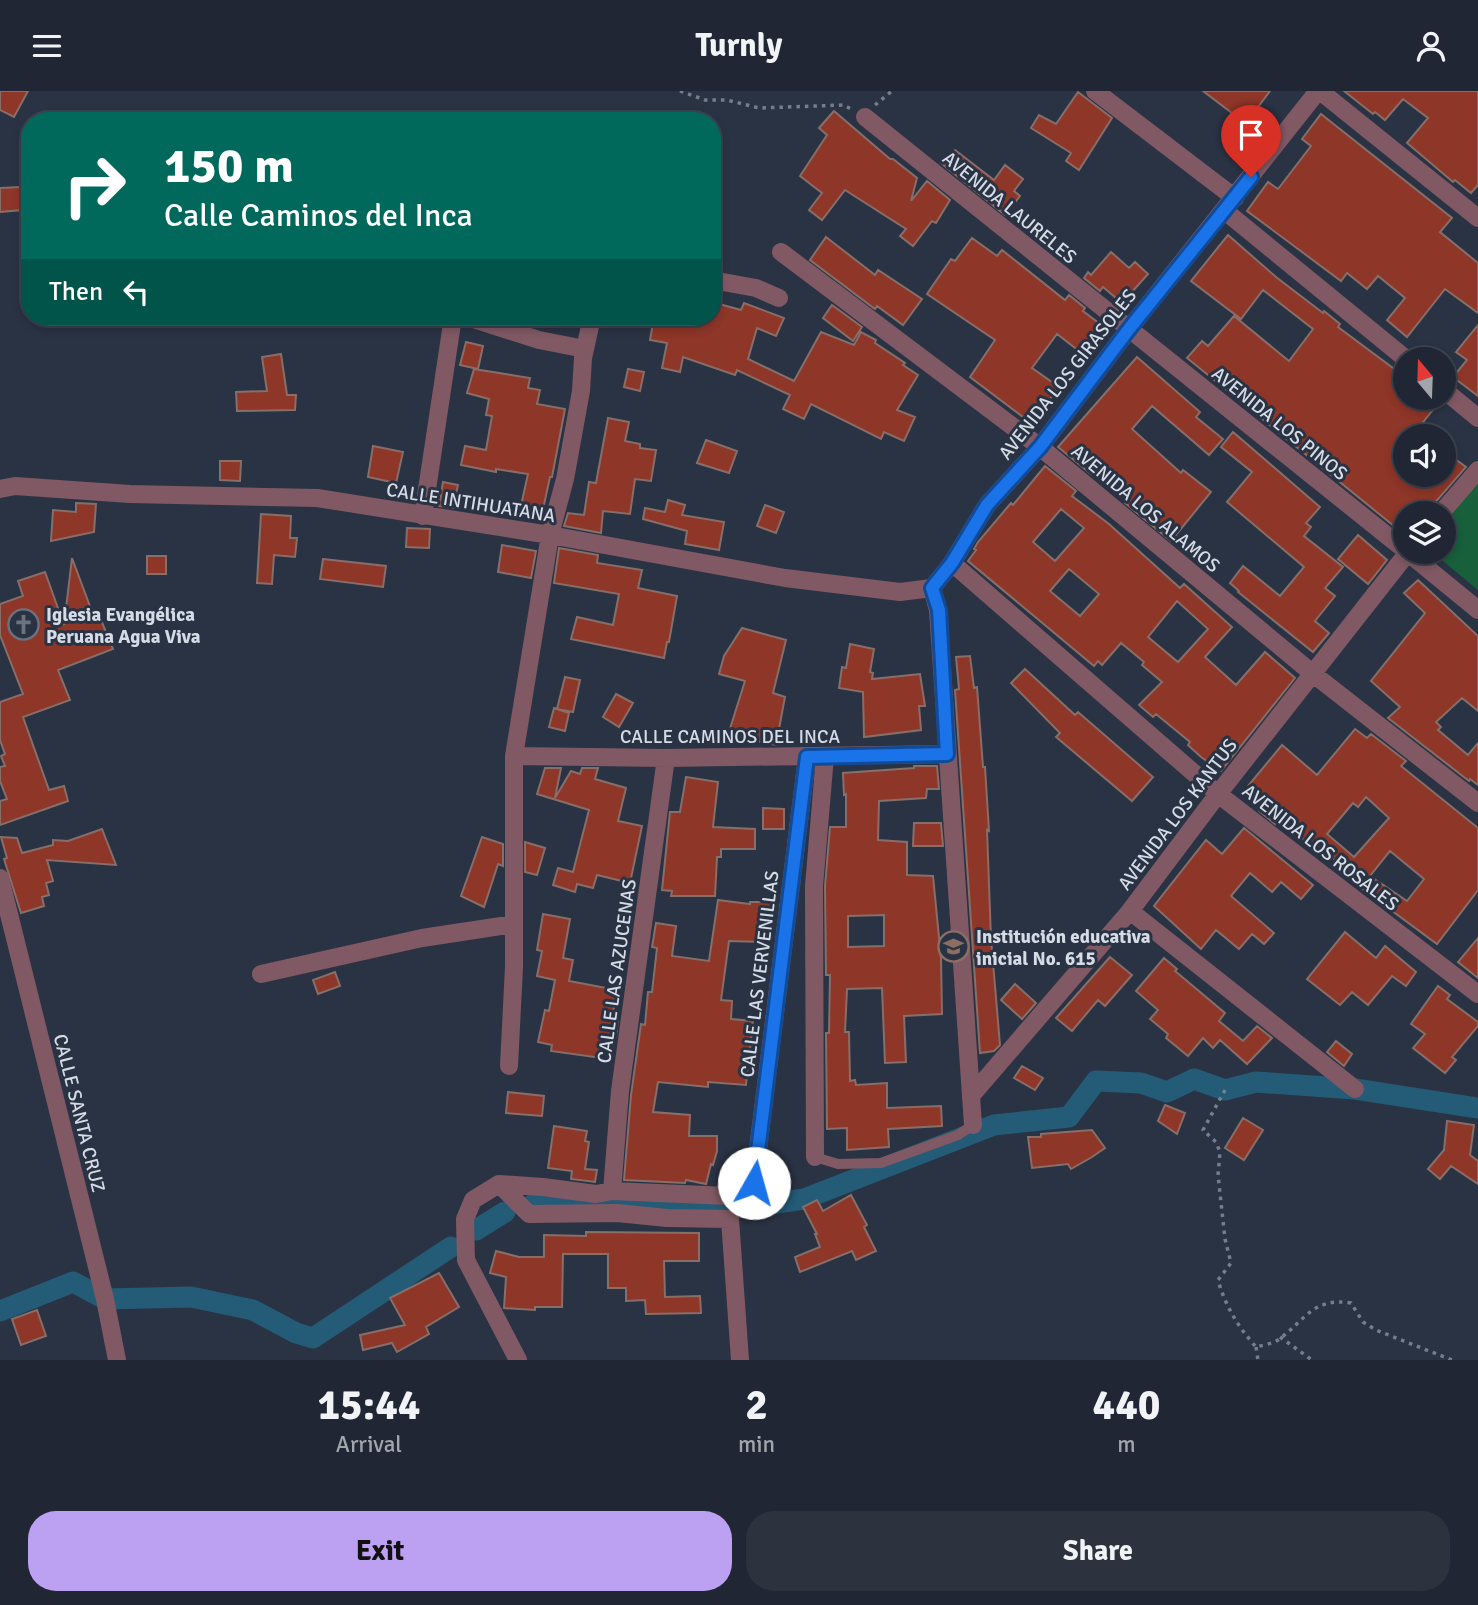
<!DOCTYPE html>
<meta charset="utf-8">
<style>
:root{--surface:#202633;--page:#2d323f;--text:#f1f3f6;--muted:#a2a5ac;--line:#3d434e;--accent:#bca0f2}
body{margin:0;font-family:Signika,sans-serif;background:var(--page);color:var(--text);height:100vh;display:flex;flex-direction:column;font-size:26px;white-space:nowrap}
*{box-sizing:border-box;margin:0}
p{font-size:23px;color:var(--muted)}
.icon{flex:none;width:38px;height:38px;fill:none;stroke:currentColor;stroke-width:2;stroke-linecap:round;stroke-linejoin:round}
.map{position:relative;height:1269px;overflow:hidden}
.side{display:flex;flex-direction:column;background:var(--surface);flex:1}
.side>*{flex:none}
.top-card{position:absolute;left:21px;top:21px;width:700px;height:214px;border-radius:28px;box-shadow:0 4px 10px #0003,0 0 0 2px var(--line);background:#00695c;color:#fff;overflow:hidden}
.needle{width:46px;rotate:341deg}
.buttons{position:absolute;left:1393px;top:256px;display:grid;gap:14px}
.buttons a{display:grid;place-items:center;width:63px;height:63px;border-radius:50%;background:var(--surface);box-shadow:0 4px 10px #0003,0 0 0 2px var(--line);font-size:35px}
.pin{position:absolute;display:grid;place-items:center;width:60px;height:60px;color:#fff;margin:-72px -30px;border-radius:50% 50% 50% 0;rotate:-45deg;box-shadow:0 0 7px #0007}
.pin .icon{rotate:45deg}
.me{position:absolute;width:77px;margin:-38px;rotate:7deg;stroke-linejoin:round;filter:drop-shadow(0 0 5px #0008)}
.turn{display:flex;align-items:center;gap:24px;height:147px;padding:0 28px;font-size:32px}
.turn .icon{width:91px;height:91px;stroke-width:2.5}
.turn b{display:block;font-size:49px;line-height:60px}
.then{display:flex;align-items:center;height:66px;padding:0 28px;background:#0003;gap:14px;font-size:26px}
.eta{display:flex;justify-content:space-evenly;align-items:center;height:119px;text-align:center}
.eta b{font-size:42px;font-weight:800;line-height:49px}
.cta{display:flex;gap:14px;margin-top:auto;padding:14px 28px}
.cta a{flex:1;height:80px;border-radius:28px;background:var(--accent);color:#111;font-size:28px;font-weight:800;line-height:80px;text-align:center}
.cta a+a{background:var(--page);color:var(--text)}
header{display:flex;justify-content:space-between;align-items:center;height:91px;padding:0 28px;background:var(--surface);font-size:32px;font-weight:800}
.map>svg:first-child{display:block}
.green{fill:#17603b}
.lines{fill:none;stroke-linecap:round;stroke-linejoin:round}
.canal{stroke:#245b77;stroke-width:21}
.building{fill:#8e3628;stroke:#876e69;stroke-width:2;fill-rule:evenodd}
.path{stroke:#767e8c;stroke-width:3.5;stroke-dasharray:3.5 5;stroke-linecap:butt}
.lane{stroke:#815964;stroke-width:10}
.street{stroke:#815964;stroke-width:18}
.route-casing{stroke:#114b97;stroke-width:18}
.route{stroke:#1a73e8;stroke-width:12}
.labels{text-anchor:middle;stroke-width:6;stroke-linejoin:round;paint-order:stroke}
.street-label{font-size:19px;fill:#d5dce6;stroke:#2a3344}
.poi-label{font-size:19px;font-weight:bold;fill:#d5dce6;stroke:#2a3344;text-anchor:start}
</style>
<header><svg class="icon" aria-label="menu" viewBox="0 0 24 24"><path d="M4 6h16M4 12h16M4 18h16"/></svg>Turnly<svg class="icon" aria-label="person" viewBox="0 0 24 24"><circle cx="12" cy="8" r="4"/><path d="M4 21q1-7 8-7t8 7"/></svg></header>
<div class="map">
<svg width="1478" height="1269" viewBox="0 0 1478 1269">
<rect width="100%" height="100%" fill="#2a3344"/>
<path class="green" d="M 1478,390 L 1478,499 L 1431,460 L 1444,460 L 1444,432 Z"/>
<g class="lines">
<path class="canal" d="M 535,1111 L 681,1117 L 770,1113 L 804,1108 L 994,1034 L 1069,1026 L 1096,990 L 1141,992 L 1167,1001 L 1194,988 L 1225,999 L 1256,991 L 1355,998 L 1478,1017
M 476,1139 L 505,1121
M 0,1220 L 73,1191 L 105,1208 L 191,1206 L 253,1219 L 296,1242 L 313,1247 L 451,1156"/>
</g>
<path class="building" d="M 0,0 L 28,0 L 14,26 L 0,19 Z
M 1203,0 L 1270,0 L 1256,19 L 1259,22 L 1249,35 Z
M 1344,0 L 1478,0 L 1478,94 L 1471,102 L 1455,89 L 1453,91 L 1407,52 L 1428,27 L 1403,8 L 1385,29 L 1375,21 L 1373,23 Z
M 1078,1 L 1112,27 L 1079,79 L 1066,70 L 1071,62 L 1031,37 L 1039,24 L 1056,33 Z
M 834,20 L 890,68 L 893,68 L 917,87 L 911,110 L 927,90 L 950,109 L 936,132 L 932,130 L 913,155 L 900,145 L 906,138 L 845,99 L 822,129 L 809,119 L 822,102 L 800,85 L 827,44 L 819,37 Z
M 1321,23 L 1452,127 L 1440,141 L 1478,172 L 1478,222 L 1445,198 L 1407,246 L 1387,229 L 1405,207 L 1378,185 L 1367,198 L 1347,182 L 1341,190 L 1247,120 L 1268,91 L 1278,98 L 1311,55 L 1302,48 Z
M 955,59 L 994,89 L 1005,74 L 1023,88 L 1014,100 L 1020,105 L 1005,124 L 941,72 Z
M 20,96 L 22,119 L 0,121 L 0,97 Z
M 1228,144 L 1276,186 L 1323,222 L 1324,220 L 1340,233 L 1338,236 L 1405,286 L 1405,306 L 1436,306 L 1440,310 L 1420,335 L 1433,345 L 1405,345 L 1405,383 L 1444,383 L 1444,360 L 1466,376 L 1426,422 L 1405,422 L 1405,444 L 1187,267 L 1202,250 L 1208,255 L 1234,225 L 1289,270 L 1313,238 L 1263,199 L 1241,228 L 1191,190 Z
M 826,146 L 875,184 L 878,179 L 922,208 L 903,234 L 877,215 L 875,218 L 810,169 Z
M 972,147 L 997,165 L 1002,159 L 1065,209 L 1069,204 L 1085,217 L 1083,220 L 1104,236 L 1083,263 L 1057,243 L 1032,277 L 1059,296 L 1044,316 L 1039,313 L 1027,329 L 970,286 L 995,249 L 927,203 L 951,168 L 955,170 Z
M 1111,161 L 1129,177 L 1135,171 L 1148,183 L 1122,212 L 1103,196 L 1100,200 L 1084,187 L 1088,181 L 1091,184 Z
M 712,211 L 741,219 L 744,212 L 784,227 L 776,245 L 757,237 L 748,268 L 794,290 L 821,241 L 854,254 L 861,241 L 876,249 L 875,252 L 905,272 L 903,274 L 918,284 L 897,319 L 915,326 L 904,350 L 884,341 L 881,348 L 811,313 L 804,328 L 783,318 L 790,304 L 737,279 L 735,284 L 683,266 L 680,281 L 662,277 L 667,252 L 650,249 L 654,226 L 712,226 Z
M 832,214 L 862,236 L 853,250 L 823,227 Z
M 1478,234 L 1478,305 L 1453,286 L 1467,269 L 1456,261 Z
M 466,251 L 483,255 L 478,278 L 460,274 Z
M 281,263 L 287,304 L 296,304 L 295,319 L 237,320 L 236,301 L 267,300 L 262,266 Z
M 1137,266 L 1200,321 L 1196,326 L 1223,348 L 1209,364 L 1152,315 L 1132,338 L 1181,382 L 1183,379 L 1211,401 L 1171,450 L 1125,412 L 1128,409 L 1094,379 L 1091,383 L 1058,356 Z
M 474,278 L 530,287 L 528,297 L 540,299 L 537,313 L 565,318 L 552,386 L 550,386 L 542,423 L 520,419 L 528,383 L 496,378 L 496,381 L 461,374 L 465,355 L 486,359 L 492,325 L 486,324 L 489,308 L 467,302 Z
M 628,278 L 644,281 L 640,300 L 624,296 Z
M 608,327 L 629,331 L 625,350 L 640,353 L 640,357 L 656,359 L 651,390 L 635,388 L 630,423 L 603,420 L 601,442 L 564,435 L 568,422 L 584,424 L 589,391 L 596,392 Z
M 1233,341 L 1320,416 L 1306,432 L 1311,436 L 1304,445 L 1343,476 L 1325,497 L 1335,505 L 1315,530 L 1329,542 L 1313,561 L 1238,501 L 1239,500 L 1230,492 L 1243,475 L 1280,505 L 1304,476 L 1227,411 L 1252,381 L 1221,356 Z
M 706,349 L 737,360 L 729,382 L 697,372 Z
M 373,355 L 403,361 L 396,392 L 368,386 Z
M 220,370 L 241,370 L 240,390 L 220,389 Z
M 1045,375 L 1076,400 L 1072,405 L 1109,433 L 1180,497 L 1184,493 L 1232,536 L 1205,566 L 1236,594 L 1265,561 L 1295,587 L 1221,680 L 1201,666 L 1188,654 L 1190,651 L 1156,623 L 1153,626 L 1139,614 L 1162,591 L 1142,574 L 1144,571 L 1121,552 L 1102,574 L 1098,570 L 1094,575 L 968,470 L 976,459 L 974,458 L 978,451 L 1011,412 L 1013,414 ZM 1061,418 L 1084,437 L 1055,470 L 1033,451 ZM 1069,478 L 1099,503 L 1080,525 L 1050,500 ZM 1177,510 L 1208,538 L 1178,571 L 1148,546 Z
M 443,391 L 458,394 L 453,417 L 439,415 Z
M 668,409 L 685,414 L 682,424 L 724,431 L 719,459 L 685,453 L 687,440 L 643,428 L 645,417 L 665,421 Z
M 76,412 L 96,413 L 94,441 L 51,450 L 53,419 L 76,421 Z
M 765,414 L 784,421 L 776,442 L 757,435 Z
M 261,423 L 291,425 L 290,447 L 297,447 L 295,466 L 274,464 L 272,493 L 257,492 Z
M 407,437 L 430,438 L 429,457 L 406,456 Z
M 1358,444 L 1387,469 L 1368,493 L 1338,468 Z
M 502,454 L 536,460 L 531,487 L 498,481 Z
M 559,457 L 598,464 L 597,472 L 642,479 L 638,497 L 677,505 L 669,551 L 667,551 L 664,567 L 571,548 L 577,526 L 613,534 L 619,503 L 554,492 Z
M 147,465 L 166,465 L 166,483 L 147,483 Z
M 72,467 L 94,526 L 99,524 L 113,558 L 58,579 L 70,609 L 23,626 L 49,699 L 64,695 L 68,710 L 0,734 L 0,710 L 7,708 L 0,690 L 0,676 L 5,675 L 1,665 L 5,663 L 0,649 L 0,611 L 23,603 L 0,544 L 0,513 L 23,505 L 18,490 L 45,481 L 64,534 Z
M 323,468 L 386,475 L 383,496 L 320,488 Z
M 1418,489 L 1478,545 L 1478,620 L 1462,607 L 1436,631 L 1441,636 L 1438,639 L 1468,664 L 1478,652 L 1478,694 L 1470,688 L 1469,690 L 1388,627 L 1400,616 L 1371,590 L 1425,522 L 1404,502 Z
M 742,537 L 786,549 L 773,602 L 785,606 L 776,654 L 728,644 L 745,590 L 719,583 L 724,565 Z
M 850,553 L 874,558 L 870,581 L 873,582 L 872,588 L 920,583 L 925,615 L 919,615 L 921,639 L 864,646 L 863,601 L 839,597 L 842,576 L 846,577 Z
M 970,565 L 974,597 L 977,596 L 983,676 L 985,676 L 989,740 L 987,739 L 991,848 L 1000,954 L 994,960 L 980,962 L 955,599 L 959,598 L 956,566 Z
M 1025,578 L 1075,624 L 1078,621 L 1153,686 L 1132,710 L 1056,646 L 1060,642 L 1011,592 Z
M 565,586 L 580,589 L 573,621 L 557,618 Z
M 616,603 L 633,612 L 619,636 L 603,626 Z
M 554,617 L 569,622 L 565,640 L 549,636 Z
M 1355,638 L 1367,647 L 1371,643 L 1406,670 L 1401,675 L 1478,737 L 1478,799 L 1437,853 L 1353,791 L 1356,787 L 1330,765 L 1327,769 L 1279,728 L 1275,733 L 1259,720 L 1262,717 L 1250,707 L 1248,695 L 1282,654 L 1317,684 ZM 1366,706 L 1389,727 L 1354,766 L 1327,743 L 1353,712 L 1358,716 ZM 1390,760 L 1424,788 L 1407,810 L 1370,785 Z
M 914,675 L 937,675 L 939,698 L 927,698 L 926,707 L 879,710 L 878,749 L 907,751 L 907,784 L 933,785 L 941,867 L 942,923 L 904,925 L 906,971 L 885,972 L 882,897 L 847,898 L 845,941 L 849,941 L 850,990 L 855,989 L 856,994 L 887,992 L 887,1017 L 941,1015 L 942,1035 L 888,1038 L 889,1056 L 847,1059 L 847,1037 L 827,1038 L 826,942 L 829,942 L 830,884 L 826,884 L 825,795 L 830,736 L 846,736 L 846,703 L 844,704 L 843,682 L 914,677 ZM 884,824 L 884,855 L 848,856 L 848,825 Z
M 545,677 L 561,677 L 555,707 L 571,680 L 580,683 L 582,677 L 598,677 L 595,688 L 626,697 L 618,730 L 642,735 L 630,792 L 597,784 L 593,797 L 577,793 L 575,801 L 553,794 L 558,777 L 573,781 L 589,719 L 537,703 Z
M 686,686 L 718,691 L 713,736 L 755,738 L 755,758 L 721,758 L 721,766 L 717,766 L 715,805 L 671,805 L 672,800 L 662,799 L 670,721 L 680,721 Z
M 763,717 L 784,718 L 784,738 L 763,738 Z
M 914,732 L 941,732 L 943,755 L 913,755 Z
M 1244,737 L 1313,794 L 1301,808 L 1281,791 L 1272,801 L 1250,782 L 1231,805 L 1274,842 L 1264,853 L 1252,843 L 1239,858 L 1216,839 L 1201,858 L 1154,815 L 1206,749 L 1222,763 Z
M 102,738 L 116,774 L 47,769 L 53,790 L 46,792 L 49,804 L 42,806 L 44,815 L 21,822 L 4,768 L 7,767 L 1,746 L 17,747 L 22,762 L 53,754 L 53,749 L 68,750 Z
M 482,746 L 503,753 L 503,775 L 498,773 L 484,816 L 461,805 Z
M 525,751 L 545,757 L 537,784 L 525,781 Z
M 718,809 L 750,813 L 750,811 L 774,811 L 773,828 L 765,828 L 764,851 L 729,850 L 721,909 L 732,910 L 731,928 L 753,930 L 750,958 L 753,958 L 752,974 L 748,974 L 746,994 L 708,991 L 708,996 L 658,991 L 653,1021 L 690,1024 L 689,1045 L 717,1045 L 717,1060 L 713,1074 L 711,1073 L 706,1093 L 686,1089 L 685,1092 L 624,1089 L 631,1004 L 641,933 L 645,934 L 648,901 L 652,901 L 657,857 L 652,856 L 656,832 L 676,835 L 672,865 L 709,870 Z
M 543,823 L 570,828 L 563,867 L 573,869 L 569,890 L 617,899 L 612,928 L 618,929 L 616,946 L 605,945 L 601,967 L 551,960 L 552,954 L 538,951 L 545,919 L 549,920 L 555,889 L 537,885 L 542,860 L 537,859 Z
M 1345,841 L 1376,867 L 1385,855 L 1416,881 L 1406,895 L 1392,885 L 1368,914 L 1352,901 L 1340,914 L 1307,888 Z
M 1478,847 L 1478,887 L 1458,871 Z
M 1110,866 L 1132,884 L 1105,915 L 1098,909 L 1072,940 L 1056,927 Z
M 1164,867 L 1177,878 L 1175,880 L 1225,922 L 1219,930 L 1243,950 L 1257,935 L 1272,947 L 1247,973 L 1220,949 L 1213,957 L 1203,947 L 1188,965 L 1166,947 L 1168,943 L 1150,928 L 1158,919 L 1136,900 Z
M 335,881 L 340,895 L 318,903 L 313,889 Z
M 1015,893 L 1036,912 L 1022,928 L 1001,909 Z
M 1438,895 L 1450,904 L 1447,908 L 1478,931 L 1478,935 L 1452,966 L 1456,969 L 1445,982 L 1413,957 L 1425,943 L 1411,933 Z
M 1336,950 L 1352,963 L 1344,975 L 1327,961 Z
M 1022,975 L 1043,987 L 1035,999 L 1014,987 Z
M 508,1001 L 544,1005 L 542,1025 L 506,1022 Z
M 1165,1014 L 1185,1022 L 1177,1043 L 1158,1030 Z
M 1243,1027 L 1263,1039 L 1244,1069 L 1225,1057 Z
M 1447,1030 L 1474,1034 L 1470,1064 L 1478,1070 L 1478,1093 L 1451,1075 L 1440,1088 L 1428,1078 L 1444,1059 Z
M 554,1035 L 587,1040 L 585,1050 L 589,1051 L 585,1078 L 597,1079 L 595,1091 L 571,1088 L 572,1080 L 548,1077 Z
M 1092,1039 L 1105,1057 L 1092,1066 L 1071,1078 L 1068,1073 L 1032,1077 L 1028,1046 L 1041,1046 L 1041,1043 Z
M 851,1104 L 867,1134 L 864,1136 L 876,1160 L 856,1169 L 852,1160 L 800,1181 L 795,1166 L 820,1156 L 815,1143 L 817,1143 L 803,1116 L 817,1109 L 823,1120 Z
M 586,1141 L 699,1142 L 699,1170 L 664,1170 L 665,1206 L 700,1205 L 701,1222 L 646,1223 L 645,1209 L 626,1210 L 626,1197 L 608,1197 L 608,1163 L 563,1163 L 562,1216 L 535,1216 L 535,1219 L 504,1217 L 506,1186 L 490,1182 L 496,1160 L 519,1166 L 544,1166 L 544,1144 L 586,1145 Z
M 439,1182 L 459,1216 L 426,1236 L 429,1243 L 397,1261 L 392,1252 L 363,1259 L 360,1244 L 405,1234 L 390,1207 Z
M 37,1219 L 46,1245 L 21,1254 L 12,1228 Z"/>
<g class="lines">
<path class="path" d="M 680,0 L 705,9 L 727,9 L 759,17 L 844,14 L 851,18
M 875,14 L 892,0
M 712,119 L 713,119
M 1225,999 L 1203,1039 L 1216,1051 L 1220,1061 L 1218,1084 L 1225,1148 L 1231,1172 L 1218,1189 C 1225,1214 1238,1236 1256,1256 C 1263,1254 1272,1253 1278,1249 C 1305,1230 1312,1206 1351,1212 L 1363,1231 L 1376,1239 L 1452,1269
M 1280,1246 L 1312,1269
M 1256,1256 L 1258,1269"/>
<path class="lane" d="M 815,1066 L 838,1073 L 881,1072 L 958,1044 L 973,1034"/>
<path class="street" d="M 1095,0 L 1235,107
M 1320,0 L 1478,127
M 865,26 L 1405,459
M 1225,120 L 1406,268
M 781,161 L 1040,356 L 1312,582 L 1478,712
M 712,189 L 756,197 L 779,207
M 467,226 L 539,249 L 585,258
M 1444,299 L 1478,327
M 0,398 L 15,395 L 130,403 L 317,407 L 550,444 L 785,487 L 900,501 L 932,497
M 1441,422 L 1478,379
M 423,425 L 453,226
M 1406,460 L 1478,519
M 952,472 L 1218,703 L 1478,903
M 932,497 L 952,472 L 987,414 L 1040,356 L 1129,238 L 1318,0
M 932,497 L 938,519 L 973,1034
M 514,665 L 666,667 L 948,663
M 0,787 L 105,1208 L 117,1269
M 1130,820 L 1355,998
M 261,883 L 422,847 L 514,833
M 509,975 L 514,876 L 514,665 L 550,444 L 565,388 L 581,300 L 583,267 L 592,226
M 971,1005 L 1130,820 L 1218,703 L 1409,460
M 815,1066 L 814,795 L 825,665
M 499,1093 L 529,1123 L 617,1122 L 667,1127 L 730,1128 L 740,1269
M 612,1100 L 620,1000 L 666,667
M 518,1269 L 466,1169 L 465,1128 L 473,1109 L 499,1093 L 543,1096 L 596,1103 L 612,1100 L 752,1106 L 807,666"/>
</g>
<g class="lines">
<defs>
<path id="route" d="M 754,1092 L 807,666 L 947,663 L 939,519 L 932,497 L 952,472 L 987,414 L 1040,356 L 1129,238 L 1251,86"/>
</defs>
<use href="#route" class="route-casing"/>
<use href="#route" class="route"/>
</g>
<defs>
<symbol id="church-ring" viewBox="-11 -11 22 22"><circle r="9.5" fill="#2a3344" stroke="#6b7280" stroke-width="1.5"/><path d="M-1.2-6h2.4v3.5h3.3v2.4h-3.3V6h-2.4V-.1h-3.3v-2.4h3.3Z" fill="#6b7280"/></symbol>
<symbol id="school-ring" viewBox="-11 -11 22 22"><circle r="9.5" fill="#2a3344" stroke="#8d6e63" stroke-width="1.5"/><path d="M0-5L7-2L0 1L-7-2ZM-4 1L0 2.5L4 1V4Q0 6-4 4Z" fill="#8d6e63"/></symbol>
</defs>
<g fill-rule="evenodd">
<use href="#church-ring" x="6" y="516" width="35" height="35"/>
<use href="#school-ring" x="936" y="838" width="35" height="35"/>
</g>
<g class="labels">
<g class="street-label">
<text transform="translate(1010 116) rotate(39)" y="7">AVENIDA LAURELES</text>
<text transform="translate(1067 283) rotate(-52)" y="7">AVENIDA LOS GIRASOLES</text>
<text transform="translate(1280 332) rotate(39)" y="7">AVENIDA LOS PINOS</text>
<text transform="translate(471 411) rotate(9)" y="7">CALLE INTIHUATANA</text>
<text transform="translate(1146 417) rotate(40)" y="7">AVENIDA LOS ALAMOS</text>
<text x="730" y="652">CALLE CAMINOS DEL INCA</text>
<text transform="translate(1177 723) rotate(-53)" y="7">AVENIDA LOS KANTUS</text>
<text transform="translate(1321 756) rotate(38)" y="7">AVENIDA LOS ROSALES</text>
<text transform="translate(616 880) rotate(-82)" y="7">CALLE LAS AZUCENAS</text>
<text transform="translate(759 883) rotate(-83)" y="7">CALLE LAS VERVENILLAS</text>
<text transform="translate(80 1022) rotate(76)" y="7">CALLE SANTA CRUZ</text>
</g>
<g class="poi-label">
<text x="46" y="530">Iglesia Evangélica<tspan x="46" dy="22">Peruana Agua Viva</tspan></text>
<text x="976" y="852">Institución educativa<tspan x="976" dy="22">inicial No. 615</tspan></text>
</g>
</g>
</svg>
<div class="buttons">
<a><svg class="needle" viewBox="-14 -14 28 28"><path d="M0-13l5 13h-10z" fill="#e53935"/><path d="M0 13l5-13h-10z" fill="#a2a5ac"/></svg></a>
<a><svg class="icon" aria-label="sound" viewBox="0 0 24 24"><path d="M4 9h4l5-4v14l-5-4H4zM17 9q2 3 0 6"/></svg></a>
<a><svg class="icon" aria-label="layers" viewBox="0 0 24 24"><path d="M12 4l9 5-9 5-9-5zM3 14l9 5 9-5"/></svg></a>
</div>
<div class="pin" style="left:1251px;top:86px;background:#d93025"><svg class="icon" aria-label="arrive" viewBox="0 0 24 24"><path d="M6 21V4h12l-3 4 3 4H6"/></svg></div>
<svg class="me" style="left:754px;top:1092px" viewBox="-20 -20 40 40"><circle r="19" fill="#fff"/><path d="M0-13L10 11 0 6-10 11z" fill="#1a73e8"/></svg>
<div class="top-card">
<div class="turn"><svg class="icon" aria-label="right" viewBox="0 0 24 24"><path d="M7 20v-9h11M14 6l5 5-5 5"/></svg><div><b>150 m</b>Calle Caminos del Inca</div></div>
<div class="then">Then<svg class="icon" aria-label="left" viewBox="0 0 24 24"><path d="M17 20v-9H6M10 6l-5 5 5 5"/></svg></div>
</div>
</div>
<section class="side">
<div class="eta">
<div><b>15:44</b><p>Arrival</p></div>
<div><b>2</b><p>min</p></div>
<div><b>440</b><p>m</p></div>
</div>
<div class="cta"><a>Exit</a><a>Share</a></div>
</section>
